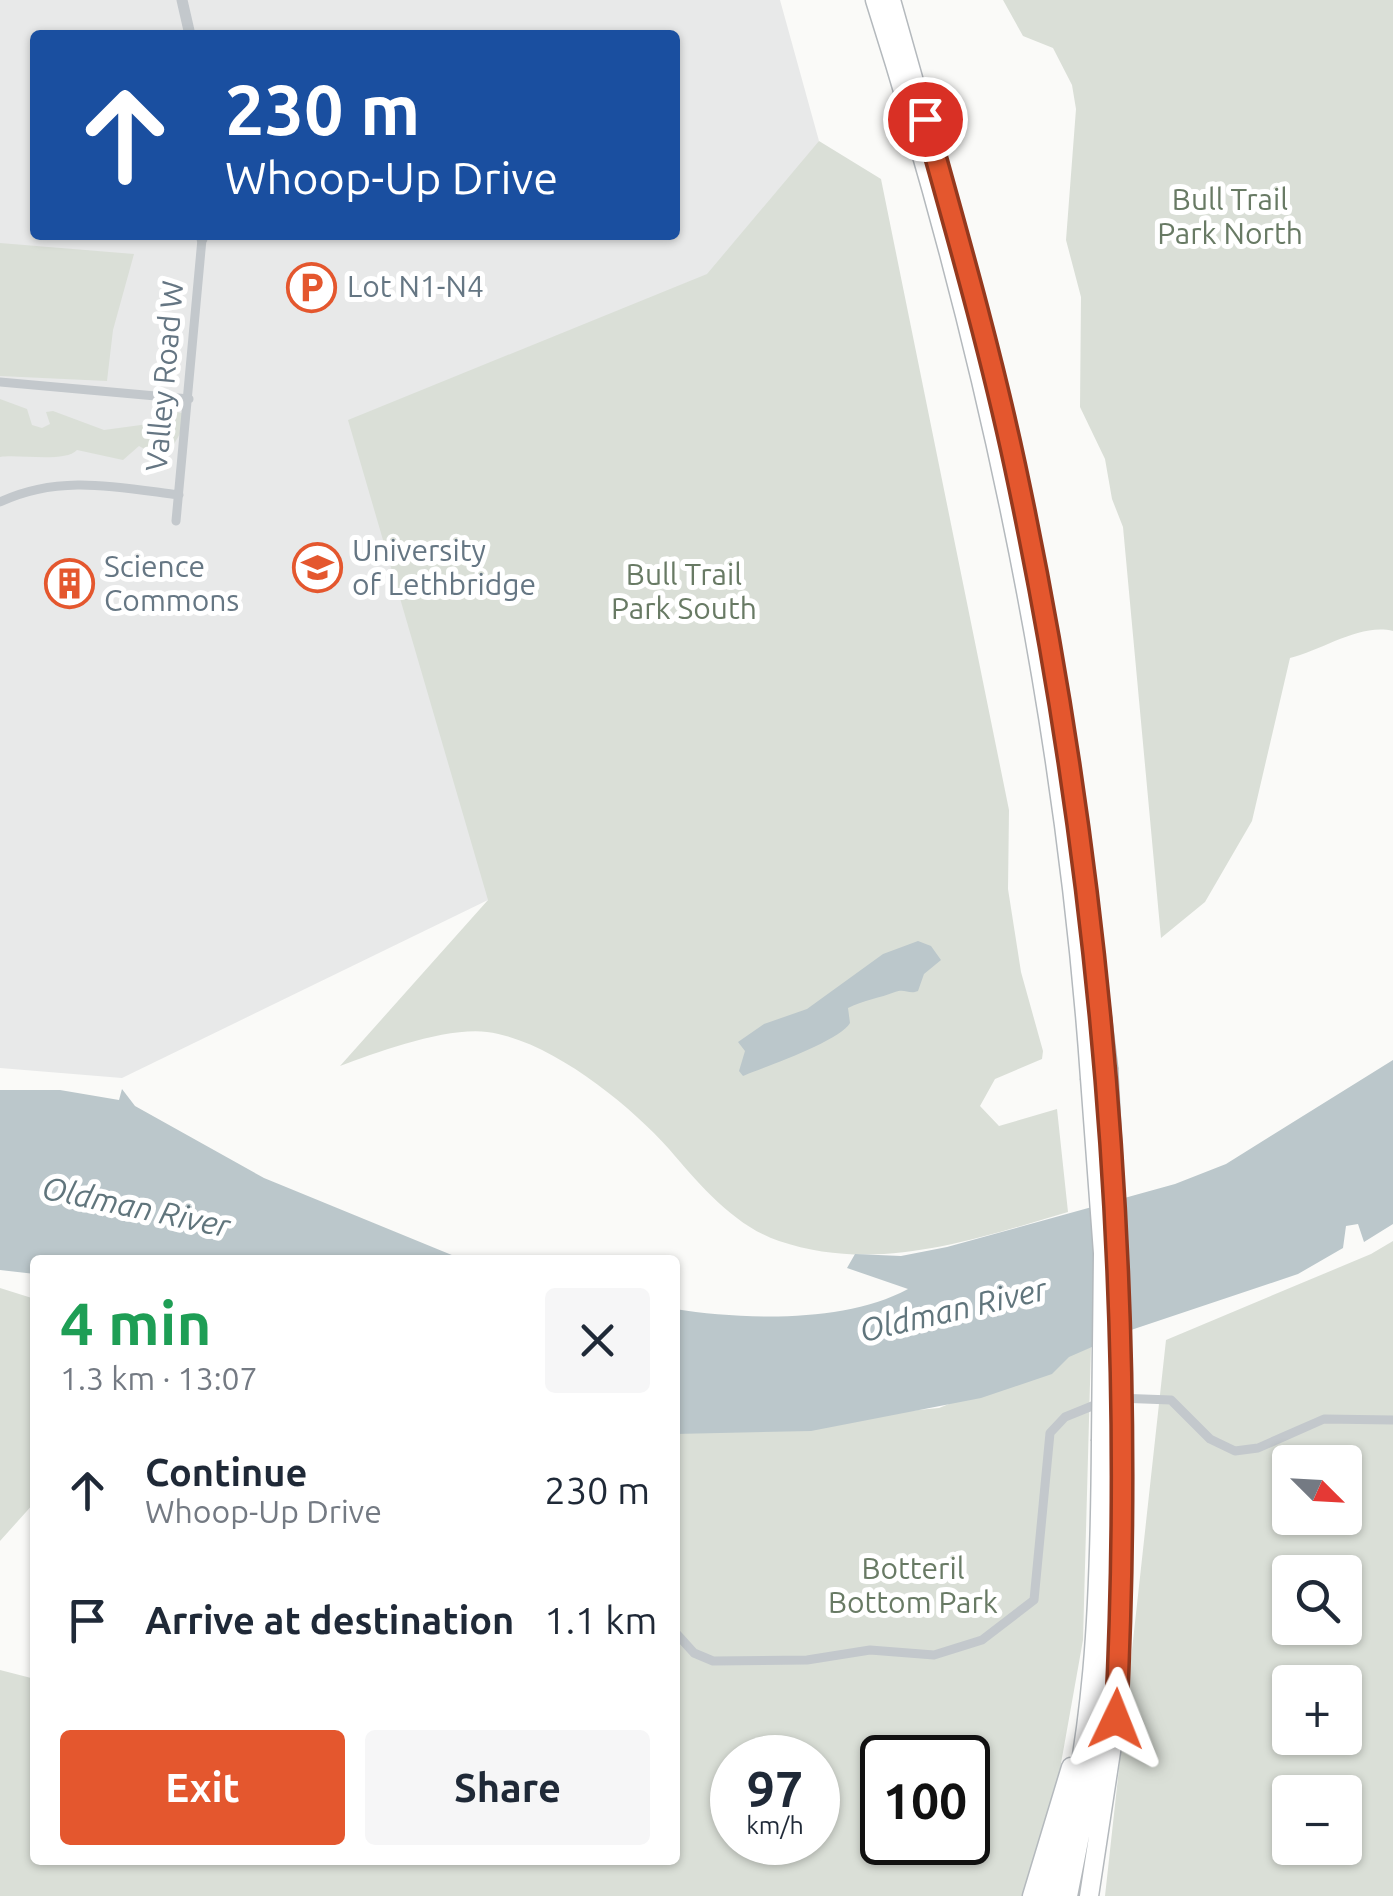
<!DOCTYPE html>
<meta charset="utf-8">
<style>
:root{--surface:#fff;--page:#f6f6f7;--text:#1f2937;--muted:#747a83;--accent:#e4572e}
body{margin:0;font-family:Ubuntu,sans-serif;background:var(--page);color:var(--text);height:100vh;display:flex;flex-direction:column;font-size:38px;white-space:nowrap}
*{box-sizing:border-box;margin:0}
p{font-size:32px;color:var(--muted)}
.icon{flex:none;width:55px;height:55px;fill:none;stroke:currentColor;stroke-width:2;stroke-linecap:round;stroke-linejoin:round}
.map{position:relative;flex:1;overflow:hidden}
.drawer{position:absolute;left:30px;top:1255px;width:650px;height:610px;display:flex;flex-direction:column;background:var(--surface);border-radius:10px;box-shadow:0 2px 8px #0004}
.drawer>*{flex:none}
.hud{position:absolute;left:30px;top:30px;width:650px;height:210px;border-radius:10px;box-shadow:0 2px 8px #0004;background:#1a4fa0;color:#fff;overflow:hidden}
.needle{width:65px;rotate:114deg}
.controls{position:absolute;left:1272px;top:1445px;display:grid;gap:20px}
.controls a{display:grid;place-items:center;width:90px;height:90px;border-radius:10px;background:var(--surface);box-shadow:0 2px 8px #0004;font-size:50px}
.speed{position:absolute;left:710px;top:1735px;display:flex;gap:20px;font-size:50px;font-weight:700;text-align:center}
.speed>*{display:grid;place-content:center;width:130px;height:130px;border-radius:50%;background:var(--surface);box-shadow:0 2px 8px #0004;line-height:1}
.speed small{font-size:25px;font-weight:400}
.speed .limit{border:5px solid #111;border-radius:15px;background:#fff;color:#111}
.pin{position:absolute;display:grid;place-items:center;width:85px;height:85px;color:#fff;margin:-42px;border:5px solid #fff;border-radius:50%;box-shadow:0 2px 10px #0007}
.me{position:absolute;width:110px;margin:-55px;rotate:2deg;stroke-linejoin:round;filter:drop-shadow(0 0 8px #0008)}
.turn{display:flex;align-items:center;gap:35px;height:210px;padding:0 30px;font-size:45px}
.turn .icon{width:130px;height:130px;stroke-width:2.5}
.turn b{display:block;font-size:70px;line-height:85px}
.round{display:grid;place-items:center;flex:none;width:105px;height:105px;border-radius:10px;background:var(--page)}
.overview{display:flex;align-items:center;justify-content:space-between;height:170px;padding:0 30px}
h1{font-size:60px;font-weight:600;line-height:75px;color:#1e9e55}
.button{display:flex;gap:20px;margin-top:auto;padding:20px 30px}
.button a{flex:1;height:115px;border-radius:10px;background:var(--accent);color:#fff;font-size:40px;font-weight:600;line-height:115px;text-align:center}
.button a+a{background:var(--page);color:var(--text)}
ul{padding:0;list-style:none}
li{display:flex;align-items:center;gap:30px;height:130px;padding:0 30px}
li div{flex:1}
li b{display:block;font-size:38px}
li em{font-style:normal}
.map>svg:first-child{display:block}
.built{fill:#e8e9e9;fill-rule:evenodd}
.green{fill:#dadfd7;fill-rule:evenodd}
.water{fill:#bbc7cb}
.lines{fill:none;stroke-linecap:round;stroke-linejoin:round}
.motorway-casing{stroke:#b4b9bd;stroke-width:21}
.minor{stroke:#c3c8cc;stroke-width:9}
.tertiary{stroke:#c3c8cc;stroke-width:11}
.motorway{stroke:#fff;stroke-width:18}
.motorway-bridge-casing{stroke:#b4b9bd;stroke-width:21;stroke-linecap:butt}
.motorway-bridge{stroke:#fff;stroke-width:18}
.route-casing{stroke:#94391e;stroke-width:25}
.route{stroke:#e4572e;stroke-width:18}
.labels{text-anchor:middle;stroke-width:10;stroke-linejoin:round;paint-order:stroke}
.park-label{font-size:30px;fill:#687a64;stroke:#fff}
.poi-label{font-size:30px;fill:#657683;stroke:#fff;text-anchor:start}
.street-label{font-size:30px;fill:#657683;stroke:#fff}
.water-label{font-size:32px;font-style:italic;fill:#60757c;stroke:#fff}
</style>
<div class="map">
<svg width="1393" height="1896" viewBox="0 0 1393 1896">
<rect width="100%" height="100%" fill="#fafaf8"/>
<path class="built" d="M 0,0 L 780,0 L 819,141 L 488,900 L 122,1078 L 0,1068 ZM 35,35 L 675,35 L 675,235 L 35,235 Z"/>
<path class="green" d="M 1003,0 L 1393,0 L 1393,631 C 1360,623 1323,650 1290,658 L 1252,821 L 1205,902 L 1161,938 L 1123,527 L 1112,499 L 1105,459 L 1080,407 L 1081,297 L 1066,240 L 1076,109 L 1072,85 L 1053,48 L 1023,36 Z
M 819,141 L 881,179 L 1009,810 L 1008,889 L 1021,972 L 1043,1051 L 1042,1059 L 995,1079 L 980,1106 L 999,1126 L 1057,1109 L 1068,1212 C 973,1240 877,1274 779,1241 C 734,1226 698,1183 669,1149 C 629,1104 550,1040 487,1032 C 446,1027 378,1052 340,1066 L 488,900 L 348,420 L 707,274 Z
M 0,243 L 134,254 L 113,330 L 107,381 L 0,376 Z
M 0,399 L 27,409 L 32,425 L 42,428 L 50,424 L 46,412 L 53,411 L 104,430 L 163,422 L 171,411 L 182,413 L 181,432 L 167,456 L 159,457 L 139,446 L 123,460 L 77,450 C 65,463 19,454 0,457 Z
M 1393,1241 L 1393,1896 L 1105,1896 L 1166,1340 L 1371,1254 ZM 1290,1462 L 1345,1462 L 1345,1518 L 1290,1518 ZM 1290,1572 L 1345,1572 L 1345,1628 L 1290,1628 ZM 1290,1682 L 1345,1682 L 1345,1738 L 1290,1738 ZM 1290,1792 L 1345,1792 L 1345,1848 L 1290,1848 Z
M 0,1288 L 35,1299 L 35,1502 L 0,1541 Z
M 1091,1347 L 1083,1640 L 1055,1797 L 1027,1896 L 0,1896 L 0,1670 L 35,1679 L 35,1860 L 675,1860 L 675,1433 L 939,1408 ZM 732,1758 L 818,1758 L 818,1842 L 732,1842 ZM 882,1758 L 968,1758 L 968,1842 L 882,1842 Z"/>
<path class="water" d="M 918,941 L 931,946 L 941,960 L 924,974 L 918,991 C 909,995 905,988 895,992 C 880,998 864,1000 848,1008 L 850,1023 C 840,1041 765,1067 743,1076 L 739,1071 L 745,1051 L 738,1042 L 764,1024 L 807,1009 L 883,954 Z
M 1393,1060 L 1393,1224 L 1364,1242 L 1358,1224 L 1346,1226 L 1343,1248 L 1298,1274 L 1131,1330 L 1069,1357 L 1052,1374 L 981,1398 L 811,1431 L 675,1434 L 675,1309 C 745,1320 845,1323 908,1289 L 847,1268 L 855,1254 L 901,1256 L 947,1247 L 1175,1184 L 1226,1164 Z
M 122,1089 L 135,1106 L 264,1178 L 464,1260 L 35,1260 L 35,1274 L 0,1270 L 0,1090 L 60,1090 L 119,1100 Z"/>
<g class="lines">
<defs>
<path id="motorway" d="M 875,0 C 987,352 1064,710 1090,1078
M 891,0 L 974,294 L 1032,548
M 1076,806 L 1108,1068
M 1032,1896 L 1071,1767
M 1050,1896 C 1096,1748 1100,1594 1101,1441
M 1068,1896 L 1106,1704 L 1119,1437
M 1089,1896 L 1116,1719"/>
</defs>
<use href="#motorway" class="motorway-casing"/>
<path class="minor" d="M 0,382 L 189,399
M 0,502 C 59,474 117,487 179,495
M 176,521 L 202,239
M 1117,1398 L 1171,1400 L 1210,1439 L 1235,1451 L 1258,1448 L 1324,1419 L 1393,1420
M 675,1632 L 694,1653 L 713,1661 L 807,1660 L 870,1650 L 934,1655 L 982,1640 L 1034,1600 L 1050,1433 L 1065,1417 L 1102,1402"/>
<path class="tertiary" d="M 182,0 L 190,35
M 202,239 L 202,235"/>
<use href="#motorway" class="motorway"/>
<defs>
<path id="motorway-bridge" d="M 1108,1068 L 1118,1254 L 1119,1437
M 1090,1078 L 1103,1253 L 1101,1441"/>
</defs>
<use href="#motorway-bridge" class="motorway-bridge-casing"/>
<use href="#motorway-bridge" class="motorway-bridge"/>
</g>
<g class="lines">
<defs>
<path id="route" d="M 925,119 C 957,234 990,349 1015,466 C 1103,878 1137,1298 1116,1719"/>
</defs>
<use href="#route" class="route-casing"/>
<use href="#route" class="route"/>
</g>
<defs>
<symbol id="parking-ring" viewBox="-11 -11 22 22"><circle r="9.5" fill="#fff" stroke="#e4572e" stroke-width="1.5"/><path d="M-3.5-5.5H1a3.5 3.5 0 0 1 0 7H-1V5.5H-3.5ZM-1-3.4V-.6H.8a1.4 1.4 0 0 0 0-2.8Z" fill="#e4572e"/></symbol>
<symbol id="university-ring" viewBox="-11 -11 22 22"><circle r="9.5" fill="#fff" stroke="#e4572e" stroke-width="1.5"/><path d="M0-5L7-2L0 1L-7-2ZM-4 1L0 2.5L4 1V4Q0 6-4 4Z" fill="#e4572e"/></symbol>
<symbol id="building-ring" viewBox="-11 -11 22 22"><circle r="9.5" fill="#fff" stroke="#e4572e" stroke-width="1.5"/><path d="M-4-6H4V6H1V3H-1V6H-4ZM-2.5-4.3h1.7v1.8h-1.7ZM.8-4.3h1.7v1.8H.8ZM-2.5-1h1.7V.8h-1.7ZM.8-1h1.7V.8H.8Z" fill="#e4572e"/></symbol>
</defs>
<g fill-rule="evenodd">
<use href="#parking-ring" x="284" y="260" width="55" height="55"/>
<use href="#university-ring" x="290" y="540" width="55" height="55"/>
<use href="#building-ring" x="42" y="556" width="55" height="55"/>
</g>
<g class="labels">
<g class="park-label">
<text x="1230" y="210">Bull Trail<tspan x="1230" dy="34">Park North</tspan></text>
<text x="684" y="585">Bull Trail<tspan x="684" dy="34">Park South</tspan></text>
<text x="913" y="1579">Botteril<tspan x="913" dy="34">Bottom Park</tspan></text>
</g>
<g class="poi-label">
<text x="347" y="297">Lot N1-N4</text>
<text x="352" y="561">University<tspan x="352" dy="34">of Lethbridge</tspan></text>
<text x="104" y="577">Science<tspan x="104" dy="34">Commons</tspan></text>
</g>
<g class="street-label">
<text transform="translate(165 376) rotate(-85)" y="10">Valley Road W</text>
</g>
<g class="water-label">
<text transform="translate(136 1207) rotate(12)" y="11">Oldman River</text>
<text transform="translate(953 1310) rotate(-13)" y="11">Oldman River</text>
</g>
</g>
</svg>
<div class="controls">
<a><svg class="needle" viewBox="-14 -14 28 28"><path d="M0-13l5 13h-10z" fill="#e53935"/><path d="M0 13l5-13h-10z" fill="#747a83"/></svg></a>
<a><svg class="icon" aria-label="search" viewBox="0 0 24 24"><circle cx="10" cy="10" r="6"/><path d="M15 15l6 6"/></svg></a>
<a>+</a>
<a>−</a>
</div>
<div class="speed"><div>97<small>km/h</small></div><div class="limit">100</div></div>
<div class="pin" style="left:925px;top:119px;background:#d93025"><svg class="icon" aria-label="arrive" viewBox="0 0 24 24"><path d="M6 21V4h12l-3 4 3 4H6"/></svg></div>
<svg class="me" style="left:1116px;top:1719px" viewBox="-20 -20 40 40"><path d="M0-17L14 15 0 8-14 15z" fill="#e4572e" stroke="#fff" stroke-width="4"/></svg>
<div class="hud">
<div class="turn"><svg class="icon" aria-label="ahead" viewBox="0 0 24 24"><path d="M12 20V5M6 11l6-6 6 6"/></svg><div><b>230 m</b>Whoop-Up Drive</div></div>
</div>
<section class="drawer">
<div class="overview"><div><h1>4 min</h1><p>1.3 km · 13:07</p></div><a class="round"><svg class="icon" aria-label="close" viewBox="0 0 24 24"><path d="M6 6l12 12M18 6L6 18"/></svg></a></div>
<ul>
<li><svg class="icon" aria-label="ahead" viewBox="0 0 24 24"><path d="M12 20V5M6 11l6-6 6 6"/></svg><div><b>Continue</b><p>Whoop-Up Drive</p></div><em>230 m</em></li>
<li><svg class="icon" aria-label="arrive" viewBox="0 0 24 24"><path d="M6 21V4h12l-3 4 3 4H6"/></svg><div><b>Arrive at destination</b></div><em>1.1 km</em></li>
</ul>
<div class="button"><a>Exit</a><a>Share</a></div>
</section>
</div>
